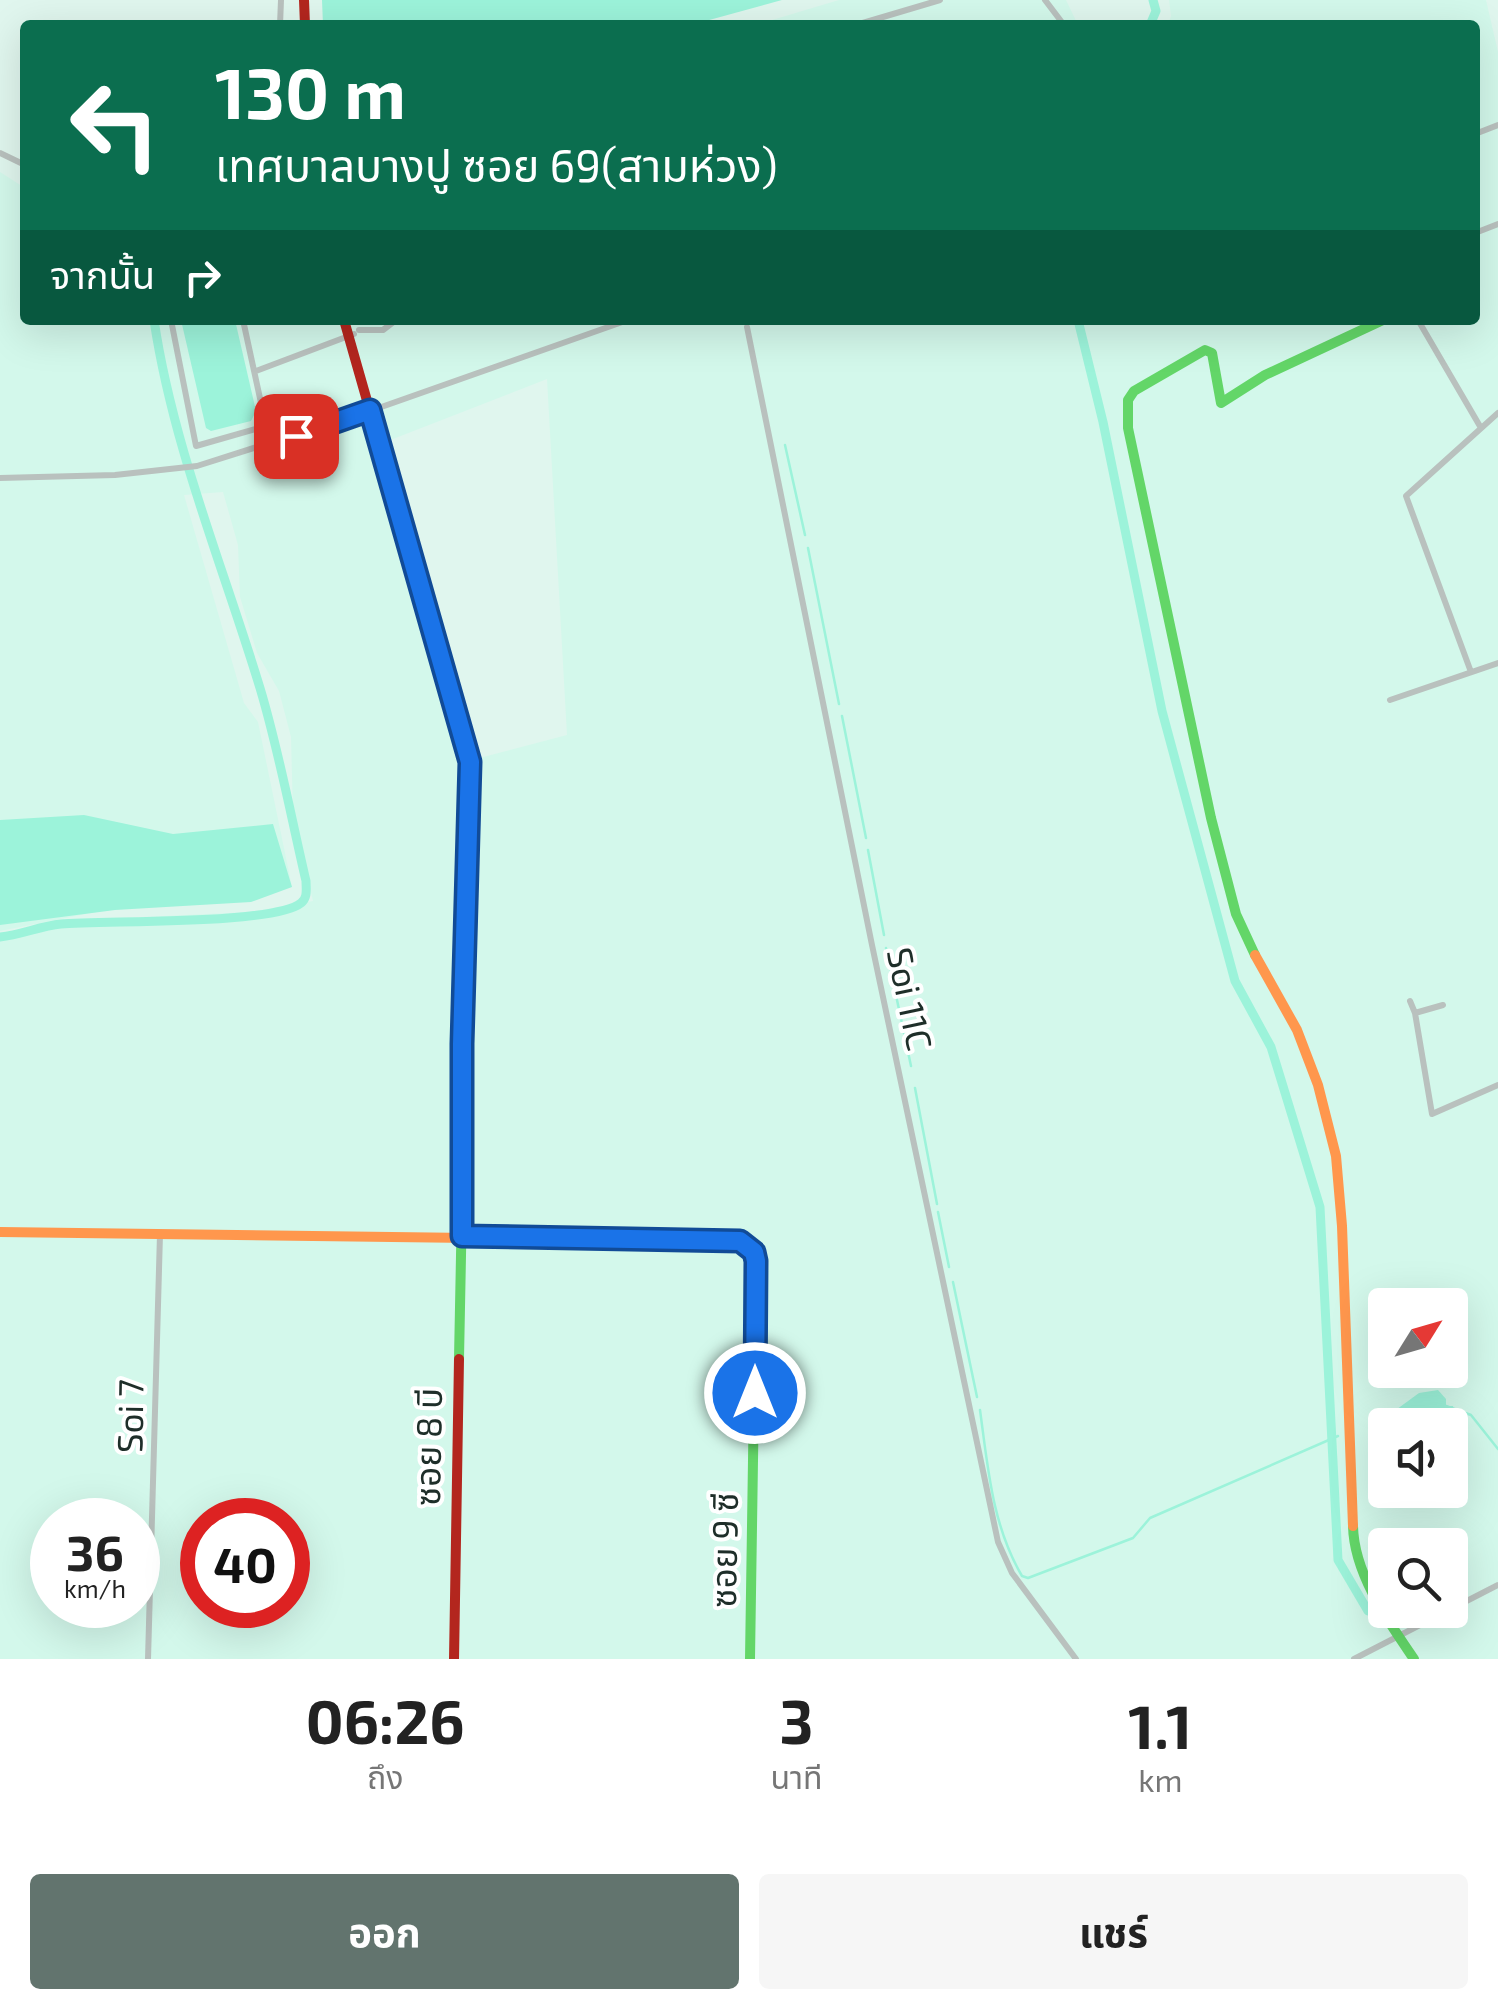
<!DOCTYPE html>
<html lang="th">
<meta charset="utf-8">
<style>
:root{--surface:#fff;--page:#f6f6f6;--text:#222;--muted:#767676;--accent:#62746e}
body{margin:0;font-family:"Exo 2","Noto Sans Thai",sans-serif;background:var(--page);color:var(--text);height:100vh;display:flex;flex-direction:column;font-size:38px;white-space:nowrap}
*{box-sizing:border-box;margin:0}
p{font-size:32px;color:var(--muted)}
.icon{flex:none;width:55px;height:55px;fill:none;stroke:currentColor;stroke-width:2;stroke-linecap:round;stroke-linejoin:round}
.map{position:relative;height:1659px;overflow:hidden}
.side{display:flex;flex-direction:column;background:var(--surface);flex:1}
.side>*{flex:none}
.top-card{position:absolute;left:20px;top:20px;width:1460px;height:305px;border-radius:10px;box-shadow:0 10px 40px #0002;background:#0b6e4f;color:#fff;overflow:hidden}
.needle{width:65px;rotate:53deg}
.controls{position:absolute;left:1368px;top:1288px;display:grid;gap:20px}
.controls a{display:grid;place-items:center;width:100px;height:100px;border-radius:10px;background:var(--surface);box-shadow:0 10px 40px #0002;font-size:50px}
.speed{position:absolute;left:30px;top:1498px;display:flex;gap:20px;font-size:50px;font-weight:700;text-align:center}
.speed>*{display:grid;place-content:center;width:130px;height:130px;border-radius:50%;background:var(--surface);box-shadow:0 10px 40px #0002;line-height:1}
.speed small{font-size:25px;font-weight:400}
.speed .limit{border:15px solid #d22;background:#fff;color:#111}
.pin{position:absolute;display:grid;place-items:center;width:85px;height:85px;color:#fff;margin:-42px;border-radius:20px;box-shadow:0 5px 15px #0006}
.me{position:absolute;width:110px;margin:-55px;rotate:0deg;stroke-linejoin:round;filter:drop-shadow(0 0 8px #0008)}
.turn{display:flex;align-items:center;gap:35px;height:210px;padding:0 30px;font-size:45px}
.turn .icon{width:130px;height:130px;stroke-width:2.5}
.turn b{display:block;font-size:70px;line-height:85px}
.then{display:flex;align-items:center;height:95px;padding:0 30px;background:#0003;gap:20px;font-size:38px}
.eta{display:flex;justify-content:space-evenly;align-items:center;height:170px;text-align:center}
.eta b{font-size:60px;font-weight:700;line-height:70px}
.primary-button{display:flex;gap:20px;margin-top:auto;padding:20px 30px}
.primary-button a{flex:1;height:115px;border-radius:10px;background:var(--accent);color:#fff;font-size:40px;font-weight:700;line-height:115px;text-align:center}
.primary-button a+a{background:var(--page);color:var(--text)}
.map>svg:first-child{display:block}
.built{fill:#d3f8eb;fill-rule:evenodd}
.water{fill:#9cf3da}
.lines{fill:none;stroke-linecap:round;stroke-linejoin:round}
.stream{stroke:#9cf3da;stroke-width:2.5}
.canal{stroke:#9cf3da;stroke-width:9}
.street{stroke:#b9c1be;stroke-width:6}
.fast{stroke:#63d668;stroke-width:10}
.slow{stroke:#ff974d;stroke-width:10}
.jam{stroke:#b3261e;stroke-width:10}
.route-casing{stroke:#114b97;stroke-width:25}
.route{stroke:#1a73e8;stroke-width:18}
.labels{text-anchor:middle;stroke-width:8;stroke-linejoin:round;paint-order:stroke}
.street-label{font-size:35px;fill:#1e2e29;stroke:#fff}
</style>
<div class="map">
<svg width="1498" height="1659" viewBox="0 0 1498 1659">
<rect width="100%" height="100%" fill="#e0f6ee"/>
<path class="built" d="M 839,0 L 1066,0 L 1078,25 L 755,25 Z
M 1169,0 L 1486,0 L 1498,52 L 1498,1659 L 0,1659 L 0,936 L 100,919 L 249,912 L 313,901 L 293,815 L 291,737 L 279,691 L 257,653 L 240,597 L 238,545 L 223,492 L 184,495 L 244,703 L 258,722 L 292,887 L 101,911 L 0,931 L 0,172 L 25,188 L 25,320 L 1475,320 L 1475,25 L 1168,25 L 1171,16 ZM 547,379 L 567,735 L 468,761 L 375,446 ZM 1385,1305 L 1450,1305 L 1450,1370 L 1385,1370 ZM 1385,1425 L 1450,1425 L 1450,1490 L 1385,1490 ZM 52,1520 L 138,1520 L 138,1605 L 52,1605 ZM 202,1520 L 288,1520 L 288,1605 L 202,1605 ZM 1385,1545 L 1450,1545 L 1450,1610 L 1385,1610 Z"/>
<path class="water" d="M 322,0 L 782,0 L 691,25 L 323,25 Z
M 181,320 L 235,320 L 256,411 L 251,421 L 211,431 L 206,428 Z
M 84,815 L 173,834 L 273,824 L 292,887 L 251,902 L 115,910 L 0,925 L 0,820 Z
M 1438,1390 L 1446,1399 L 1446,1406 L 1453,1406 L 1455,1416 L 1440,1425 L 1385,1425 L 1385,1453 L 1381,1451 L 1378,1423 L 1419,1393 Z"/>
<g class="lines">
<path class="stream" d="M 785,445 L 805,535
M 808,548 L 839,704
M 842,716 L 866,838
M 868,850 L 884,935
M 886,948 L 911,1066
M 915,1088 L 937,1204
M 938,1212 L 949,1267
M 953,1282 L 977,1397
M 1446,1406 L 1471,1415 L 1498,1449
M 980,1410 C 988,1468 992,1525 1022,1576 L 1028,1578 L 1133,1538 L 1150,1518 L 1338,1436"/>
<path class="canal" d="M 1150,25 L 1156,11 L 1153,0
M 1078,320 L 1103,422 L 1162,711 L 1235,981 L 1271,1047 L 1320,1207 L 1338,1560 L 1368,1611
M 0,937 C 21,935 40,926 61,924 C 104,920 274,925 301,903 C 308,898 306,889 306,881 C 291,817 279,751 260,688 C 223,566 173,447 154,320"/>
<path class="street" d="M 1045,0 L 1064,25
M 280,25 L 281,0
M 856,25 L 940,0
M 1475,134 L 1498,125
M 0,153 L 25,165
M 1475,233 L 1498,224
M 171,320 L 196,446 L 266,426 L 243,320
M 1418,320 L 1481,428
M 747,327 L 872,945 L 998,1542 L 1012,1573 L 1076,1659
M 359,330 L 383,330 L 396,320
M 256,371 L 354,334
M 0,478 L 115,475 L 197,466 L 370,411 L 628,320
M 1471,672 L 1406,496 L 1498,413
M 1390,700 L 1498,663
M 1410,1001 L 1415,1013 L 1432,1114 L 1498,1085
M 1415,1013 L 1443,1005
M 148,1659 L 160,1234
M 1354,1659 L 1498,1585"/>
<path class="fast" d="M 1255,955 L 1236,914 L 1211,818 L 1128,428 L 1128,400 L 1134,391 L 1205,350 L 1212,353 L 1221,403 L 1265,375 L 1383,320
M 714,1241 C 733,1241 751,1239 756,1261 L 750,1659
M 459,1359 L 469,843
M 1353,1526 C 1354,1574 1388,1621 1414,1659"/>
<path class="slow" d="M 1255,955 L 1297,1030 L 1318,1085 L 1336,1156 L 1342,1226 L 1353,1526
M 0,1232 L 714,1241"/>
<path class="jam" d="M 304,0 L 305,25
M 344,320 L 470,762 L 469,843
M 454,1659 L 459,1359"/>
</g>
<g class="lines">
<defs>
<path id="route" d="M 296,436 L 370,410 L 470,762 L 462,1044 L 462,1236 L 740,1241 L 754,1252 L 756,1261 L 755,1393"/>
</defs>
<use href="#route" class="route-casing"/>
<use href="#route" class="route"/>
</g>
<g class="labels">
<g class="street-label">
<text transform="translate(909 999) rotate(78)" y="12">Soi 11C</text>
<text transform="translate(131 1416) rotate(-89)" y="12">Soi 7</text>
<text transform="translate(429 1447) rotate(-89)" y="12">ซอย 8 บี</text>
<text transform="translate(725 1550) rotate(-89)" y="12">ซอย 9 ซี</text>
</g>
</g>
</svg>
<div class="controls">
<a><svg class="needle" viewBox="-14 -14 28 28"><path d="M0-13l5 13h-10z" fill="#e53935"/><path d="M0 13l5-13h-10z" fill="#767676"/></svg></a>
<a><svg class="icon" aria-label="sound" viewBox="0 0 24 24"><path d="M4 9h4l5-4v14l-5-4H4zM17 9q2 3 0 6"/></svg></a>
<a><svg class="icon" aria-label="search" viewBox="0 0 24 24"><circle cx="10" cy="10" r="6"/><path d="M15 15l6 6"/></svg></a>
</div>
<div class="speed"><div>36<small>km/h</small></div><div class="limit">40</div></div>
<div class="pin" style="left:296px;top:436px;background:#d93025"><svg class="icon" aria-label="arrive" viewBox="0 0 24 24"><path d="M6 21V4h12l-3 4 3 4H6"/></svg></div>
<svg class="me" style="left:755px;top:1393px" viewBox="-20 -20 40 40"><circle r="17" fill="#1a73e8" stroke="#fff" stroke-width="3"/><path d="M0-11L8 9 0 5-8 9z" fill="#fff"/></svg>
<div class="top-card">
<div class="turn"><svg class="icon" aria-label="left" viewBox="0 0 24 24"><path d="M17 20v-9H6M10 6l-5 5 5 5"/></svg><div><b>130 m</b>เทศบาลบางปู ซอย 69(สามห่วง)</div></div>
<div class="then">จากนั้น<svg class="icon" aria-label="right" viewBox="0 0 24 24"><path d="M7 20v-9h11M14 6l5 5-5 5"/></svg></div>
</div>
</div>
<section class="side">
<div class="eta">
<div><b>06:26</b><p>ถึง</p></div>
<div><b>3</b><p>นาที</p></div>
<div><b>1.1</b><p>km</p></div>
</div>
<div class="primary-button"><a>ออก</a><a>แชร์</a></div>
</section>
